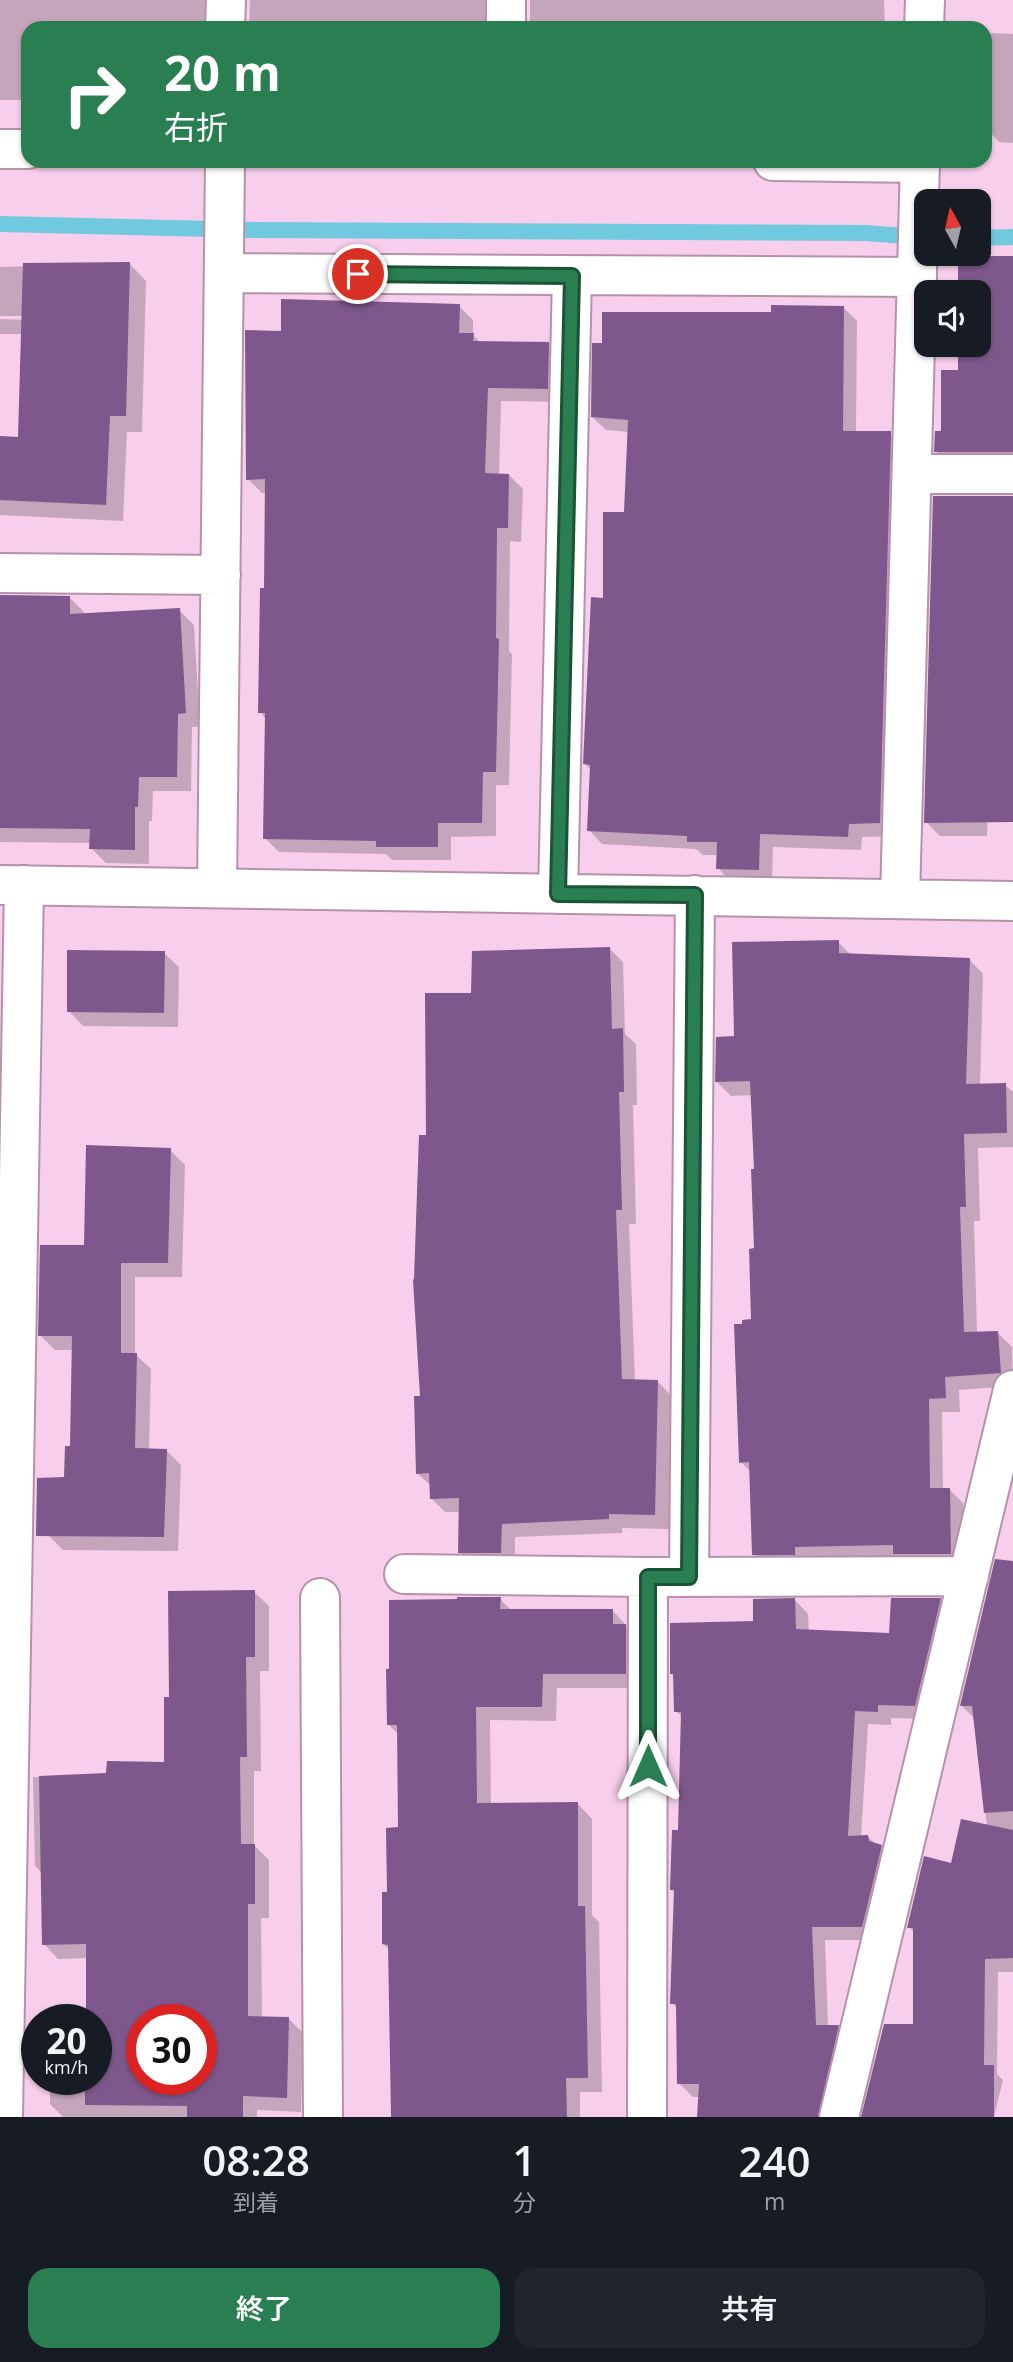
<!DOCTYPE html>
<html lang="ja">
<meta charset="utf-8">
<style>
:root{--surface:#171b24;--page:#20242c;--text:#f1f3f6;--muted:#9ea1a6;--accent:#297f52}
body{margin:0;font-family:"Open Sans","Noto Sans JP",sans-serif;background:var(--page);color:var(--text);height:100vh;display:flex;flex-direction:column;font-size:26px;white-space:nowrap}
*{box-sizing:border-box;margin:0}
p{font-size:23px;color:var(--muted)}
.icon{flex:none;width:38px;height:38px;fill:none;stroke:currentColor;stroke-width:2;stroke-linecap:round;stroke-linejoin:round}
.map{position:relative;height:2117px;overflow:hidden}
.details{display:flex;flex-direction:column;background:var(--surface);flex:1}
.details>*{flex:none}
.guide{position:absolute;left:21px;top:21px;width:971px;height:147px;border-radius:21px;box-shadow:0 2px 5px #0004;background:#297f52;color:#fff;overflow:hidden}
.needle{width:46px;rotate:352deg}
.fabs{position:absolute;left:914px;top:189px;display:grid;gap:14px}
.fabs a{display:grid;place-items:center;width:77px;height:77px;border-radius:14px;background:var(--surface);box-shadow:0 2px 5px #0004;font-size:35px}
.speed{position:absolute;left:21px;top:2004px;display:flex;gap:14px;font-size:35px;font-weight:700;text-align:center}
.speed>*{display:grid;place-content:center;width:91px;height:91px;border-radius:50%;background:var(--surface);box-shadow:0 2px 5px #0004;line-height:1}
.speed small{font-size:18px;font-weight:400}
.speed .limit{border:10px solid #d22;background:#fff;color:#111}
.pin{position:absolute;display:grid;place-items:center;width:60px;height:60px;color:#fff;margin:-30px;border:4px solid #fff;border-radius:50%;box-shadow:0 2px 7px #0007}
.me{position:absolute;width:77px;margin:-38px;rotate:0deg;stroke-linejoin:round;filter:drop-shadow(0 0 5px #0008)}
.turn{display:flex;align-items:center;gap:24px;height:147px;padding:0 28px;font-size:32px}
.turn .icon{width:91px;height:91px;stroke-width:2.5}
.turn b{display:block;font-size:49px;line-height:60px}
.eta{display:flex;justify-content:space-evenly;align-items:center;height:119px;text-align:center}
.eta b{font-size:42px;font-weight:600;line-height:49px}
.button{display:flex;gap:14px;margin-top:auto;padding:14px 28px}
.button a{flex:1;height:80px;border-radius:21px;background:var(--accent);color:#fff;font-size:28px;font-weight:600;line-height:80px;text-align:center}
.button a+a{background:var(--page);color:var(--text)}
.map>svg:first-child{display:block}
.shadow{fill:#0003;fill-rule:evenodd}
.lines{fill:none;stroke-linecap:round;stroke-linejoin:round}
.stream{stroke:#71c9e0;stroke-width:16}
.building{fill:#7e588c;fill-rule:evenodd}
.street-casing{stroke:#b691ac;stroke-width:42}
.street{stroke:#fff;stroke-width:38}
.route-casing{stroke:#1b5335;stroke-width:18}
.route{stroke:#297f52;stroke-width:12}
</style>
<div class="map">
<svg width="1013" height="2117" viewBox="0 0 1013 2117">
<rect width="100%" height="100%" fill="#f7cfec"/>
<path class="shadow" d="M 0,0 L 224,0 L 217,28 L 28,28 L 28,100 L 0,100 Z
M 250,0 L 504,0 L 497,28 L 249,28 Z
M 530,0 L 884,0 L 885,28 L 530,28 Z
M 991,33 L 1013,34 L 1013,143 L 999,142 L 986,128 Z
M 960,258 L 1013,258 L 1013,465 L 950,465 L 936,451 L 960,372 L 960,345 L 978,345 L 978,292 L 960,292 Z
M 129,263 L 146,281 L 142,432 L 127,432 L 123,521 L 0,515 L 0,438 L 19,439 L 23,334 L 0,334 L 0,319 L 30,320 L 30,316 L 0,316 L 0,267 Z
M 459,306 L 473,320 L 473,335 L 481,343 L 548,344 L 562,358 L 561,402 L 501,401 L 499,475 L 509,475 L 523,489 L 521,542 L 510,541 L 509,651 L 512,654 L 509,785 L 496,785 L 496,836 L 451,837 L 451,860 L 392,860 L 386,854 L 279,852 L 265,838 L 266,719 L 260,712 L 266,590 L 267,493 L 262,493 L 248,479 L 283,333 Z
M 843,307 L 857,321 L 856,433 L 890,433 L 904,447 L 893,836 L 862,837 L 861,850 L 773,847 L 772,883 L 731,882 L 718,868 L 718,855 L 703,855 L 696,849 L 602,844 L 589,830 L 592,771 L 585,764 L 605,600 L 626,514 L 629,432 L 606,430 L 592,417 L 772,314 Z
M 1013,498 L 1013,764 L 989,764 L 987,836 L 940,836 L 926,822 Z
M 0,597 L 69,597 L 84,612 L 84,615 L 179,610 L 194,625 L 200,727 L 192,727 L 191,791 L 153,791 L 152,821 L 149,821 L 149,864 L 106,863 L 91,848 L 91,843 L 0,842 Z
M 838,942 L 852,956 L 969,959 L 983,974 L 980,1086 L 1005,1085 L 1013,1092 L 1013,1147 L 978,1148 L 980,1221 L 974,1221 L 977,1333 L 998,1333 L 1012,1347 L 1013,1386 L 959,1390 L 960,1412 L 942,1412 L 943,1489 L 949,1489 L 963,1503 L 964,1568 L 768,1568 L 753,1554 L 751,1472 L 741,1462 L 753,1321 L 755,1250 L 753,1095 L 731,1096 L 717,1082 L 735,1038 Z
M 609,948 L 623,962 L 625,1034 L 636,1044 L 637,1105 L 633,1105 L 636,1224 L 629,1224 L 635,1381 L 657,1381 L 671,1395 L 669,1529 L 622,1528 L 622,1533 L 515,1537 L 515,1567 L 473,1566 L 459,1552 L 460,1512 L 445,1512 L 431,1498 L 431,1486 L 417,1473 L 422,1397 L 427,1137 L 472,995 Z
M 164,953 L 179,967 L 178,1027 L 83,1026 L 69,1011 Z
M 170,1150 L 185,1165 L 182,1277 L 135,1277 L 135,1354 L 151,1369 L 149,1450 L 166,1450 L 181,1465 L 178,1551 L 63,1550 L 37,1524 L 66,1479 L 72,1448 L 73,1350 L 55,1350 L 40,1335 L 86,1247 Z
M 1013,1563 L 1013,1972 L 998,1972 L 997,2074 L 1003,2080 L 994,2117 L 863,2117 L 914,2026 L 915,1933 L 909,1927 L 953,1865 L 987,1826 L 975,1719 L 962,1706 Z
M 254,1592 L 269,1606 L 269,1671 L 260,1671 L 261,1771 L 254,1771 L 254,1845 L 269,1860 L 269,1918 L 261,1918 L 262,2018 L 288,2018 L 303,2033 L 301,2112 L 257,2110 L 257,2117 L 63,2117 L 50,2104 L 50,2079 L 96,2079 L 96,2020 L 88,1958 L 58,1959 L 44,1944 L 43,1874 L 35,1866 L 33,1777 L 108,1775 L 166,1764 L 170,1699 ZM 142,2020 L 201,2020 L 201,2079 L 142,2079 Z
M 500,1599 L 511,1610 L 613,1611 L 640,1640 L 640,1688 L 557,1688 L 556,1721 L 490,1720 L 491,1804 L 578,1804 L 592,1819 L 592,1915 L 599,1922 L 602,2092 L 580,2092 L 580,2117 L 392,2117 L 390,1950 L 383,1944 L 389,1893 L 400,1829 L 399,1735 L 388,1724 Z
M 795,1600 L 808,1614 L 809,1632 L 891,1635 L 940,1600 L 954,1613 L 928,1719 L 891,1718 L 891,1725 L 868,1724 L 861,1837 L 868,1837 L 895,1860 L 875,1940 L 825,1940 L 828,2027 L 838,2027 L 851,2040 L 833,2117 L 699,2117 L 700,2097 L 693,2097 L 679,2083 L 678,2009 L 672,2003 L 676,1894 L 672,1890 L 680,1832 L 683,1718 L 676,1711 L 675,1677 L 671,1673 Z"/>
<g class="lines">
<path class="stream" d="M 0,224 L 254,230 L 865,233 L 920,237
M 978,238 L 1013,237"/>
</g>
<path class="building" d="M 958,256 L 1013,256 L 1013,452 L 934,452 L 935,431 L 941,431 L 941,370 L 958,370 L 958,345 L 978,345 L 978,292 L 958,292 Z
M 130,262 L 126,416 L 110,416 L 106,505 L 0,500 L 0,436 L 18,437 L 23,263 Z
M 281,299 L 460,304 L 459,333 L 474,333 L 473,341 L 549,342 L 548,389 L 488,388 L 485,473 L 509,474 L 508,528 L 497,528 L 496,638 L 499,639 L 496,772 L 483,772 L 482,823 L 438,823 L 438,847 L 376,847 L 376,841 L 263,839 L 265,713 L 258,713 L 260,588 L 264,588 L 265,479 L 246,480 L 245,330 L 281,331 Z
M 771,305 L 844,306 L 843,431 L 891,431 L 880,823 L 849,824 L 848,837 L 760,834 L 759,870 L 716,869 L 717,842 L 687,842 L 687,836 L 587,831 L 590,765 L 583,764 L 591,597 L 603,598 L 603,512 L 624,512 L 628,420 L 591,417 L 592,343 L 602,343 L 602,312 L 771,312 Z
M 933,496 L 1013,496 L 1013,822 L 924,823 Z
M 0,595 L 70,596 L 70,614 L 180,608 L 186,713 L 178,714 L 177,777 L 139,777 L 138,807 L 135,807 L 135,850 L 89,849 L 90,829 L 0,828 Z
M 839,940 L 839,953 L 970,958 L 966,1084 L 1006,1083 L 1007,1133 L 964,1134 L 966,1207 L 960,1207 L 964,1332 L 998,1331 L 1001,1373 L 945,1377 L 946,1398 L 929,1399 L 930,1488 L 950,1488 L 951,1554 L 893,1554 L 893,1545 L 795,1547 L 795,1555 L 752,1555 L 749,1462 L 739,1463 L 734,1324 L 742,1324 L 742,1320 L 751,1319 L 749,1249 L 754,1248 L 751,1169 L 754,1169 L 750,1081 L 715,1082 L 716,1037 L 734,1036 L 732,942 Z
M 610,947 L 612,1029 L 623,1028 L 624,1092 L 619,1092 L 622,1210 L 616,1210 L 622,1379 L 658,1380 L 655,1515 L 609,1514 L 609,1519 L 502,1524 L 501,1553 L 458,1553 L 459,1498 L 430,1499 L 429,1473 L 416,1474 L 414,1396 L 420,1396 L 413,1280 L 414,1279 L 419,1135 L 426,1135 L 425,993 L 471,993 L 472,951 Z
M 67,950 L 165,951 L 164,1013 L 67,1012 Z
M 86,1145 L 171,1148 L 168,1263 L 121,1263 L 121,1353 L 137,1353 L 135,1448 L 167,1449 L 164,1537 L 36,1536 L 37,1478 L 64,1477 L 65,1446 L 70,1446 L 72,1336 L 38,1336 L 40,1245 L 84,1245 Z
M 995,1559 L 1013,1561 L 1013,1811 L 984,1813 L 972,1706 L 960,1706 Z
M 255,1590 L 255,1657 L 246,1657 L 247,1757 L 240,1757 L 241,1844 L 255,1844 L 255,1904 L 248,1904 L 248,2016 L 289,2017 L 287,2098 L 243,2096 L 243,2117 L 187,2117 L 187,2106 L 85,2105 L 85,2079 L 96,2079 L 96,2020 L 86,2020 L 86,1944 L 42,1945 L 39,1776 L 106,1773 L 107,1761 L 164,1762 L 164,1697 L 169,1697 L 168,1591 ZM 142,2020 L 201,2020 L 201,2079 L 142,2079 Z
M 457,1597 L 501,1597 L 500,1609 L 613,1609 L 613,1624 L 626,1624 L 626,1674 L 543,1674 L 542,1707 L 476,1707 L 477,1803 L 578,1802 L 578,1906 L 585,1906 L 588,2078 L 566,2078 L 567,2117 L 391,2117 L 388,1945 L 382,1944 L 382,1892 L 387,1892 L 386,1828 L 398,1827 L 397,1725 L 387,1725 L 386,1669 L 389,1669 L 389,1600 L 457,1599 Z
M 795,1598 L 796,1629 L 889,1633 L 891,1598 L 941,1598 L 915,1706 L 878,1705 L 878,1712 L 855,1711 L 848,1836 L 868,1835 L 869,1841 L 882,1845 L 862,1927 L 812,1927 L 816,2025 L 839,2025 L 818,2117 L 697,2117 L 699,2084 L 677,2084 L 676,2004 L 670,2004 L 674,1890 L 670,1890 L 672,1830 L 678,1830 L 681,1712 L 674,1712 L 673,1674 L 670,1674 L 670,1623 L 753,1621 L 753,1599 Z
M 961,1819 L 1013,1830 L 1013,1958 L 985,1959 L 984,2065 L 994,2065 L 994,2117 L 861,2117 L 884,2024 L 913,2024 L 913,1928 L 907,1928 L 924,1856 L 951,1863 Z"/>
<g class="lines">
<defs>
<path id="street" d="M 506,0 L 506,28
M 225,28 L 226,0
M 924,28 L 925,0
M 0,149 L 28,149
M 773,161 L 920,163
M 224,273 L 917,277
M 912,474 L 1013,474
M 0,573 L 221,575
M 0,885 L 1013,901
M 217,888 L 225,161
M 558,894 L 572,276
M 900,899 L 920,161
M 404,1574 L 648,1577
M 689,1577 L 695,895
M 320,1598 L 323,2117
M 3,2117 L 24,885
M 647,2117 L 648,1577 L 969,1576
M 839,2117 L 1013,1390"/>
</defs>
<use href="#street" class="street-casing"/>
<use href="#street" class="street"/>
</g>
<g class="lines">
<defs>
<path id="route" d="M 358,274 L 572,276 L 558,894 L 695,895 L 689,1577 L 648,1577 L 648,1766"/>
</defs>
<use href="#route" class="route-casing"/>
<use href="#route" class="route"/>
</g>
</svg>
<div class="fabs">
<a><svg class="needle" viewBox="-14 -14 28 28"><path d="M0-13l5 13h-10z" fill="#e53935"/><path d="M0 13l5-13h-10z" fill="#9ea1a6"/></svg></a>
<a><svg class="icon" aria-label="sound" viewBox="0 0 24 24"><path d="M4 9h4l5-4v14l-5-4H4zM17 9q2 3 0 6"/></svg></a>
</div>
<div class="speed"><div>20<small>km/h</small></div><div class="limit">30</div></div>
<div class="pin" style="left:358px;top:274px;background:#d93025"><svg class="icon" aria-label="arrive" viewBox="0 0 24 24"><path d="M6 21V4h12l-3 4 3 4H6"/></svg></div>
<svg class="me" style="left:648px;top:1766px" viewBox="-20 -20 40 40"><path d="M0-17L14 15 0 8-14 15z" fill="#297f52" stroke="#fff" stroke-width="4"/></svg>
<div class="guide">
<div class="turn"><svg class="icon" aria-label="right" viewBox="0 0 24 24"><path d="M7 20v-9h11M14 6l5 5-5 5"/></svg><div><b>20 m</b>右折</div></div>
</div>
</div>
<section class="details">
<div class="eta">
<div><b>08:28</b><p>到着</p></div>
<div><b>1</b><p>分</p></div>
<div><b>240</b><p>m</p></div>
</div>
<div class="button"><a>終了</a><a>共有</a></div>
</section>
